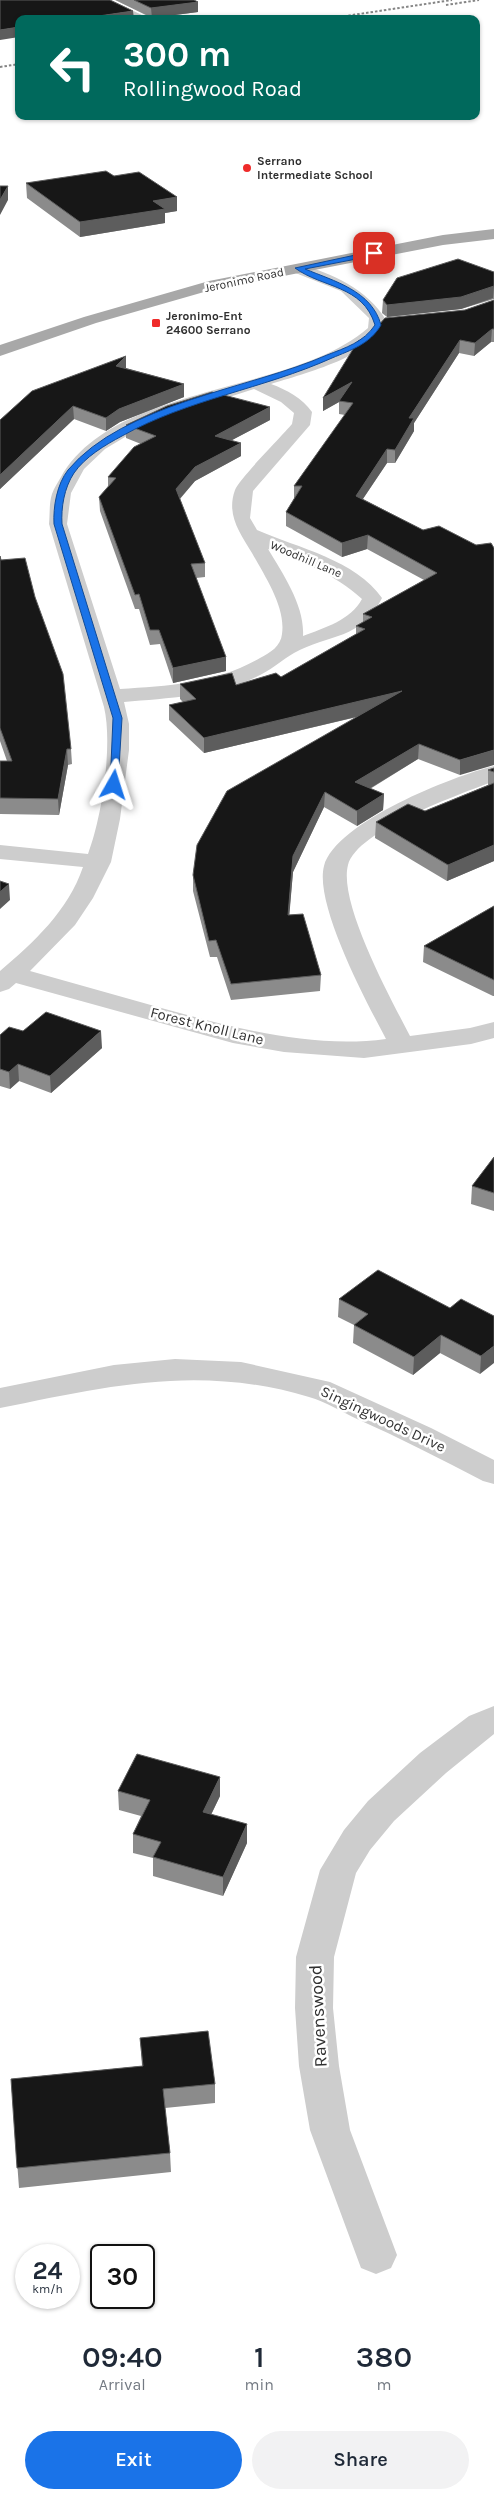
<!DOCTYPE html>
<style>
:root{--surface:#fff;--page:#f2f2f3;--text:#1f2937;--muted:#747a83;--accent:#1a73e8}
body{margin:0;font-family:Karla,sans-serif;background:var(--page);color:var(--text);height:100vh;display:flex;flex-direction:column;font-size:19px;white-space:nowrap}
*{box-sizing:border-box;margin:0}
p{font-size:16px;color:var(--muted)}
.icon{flex:none;width:28px;height:28px;fill:none;stroke:currentColor;stroke-width:2;stroke-linecap:round;stroke-linejoin:round}
.map{position:relative;height:2324px;overflow:hidden}
.sheet{display:flex;flex-direction:column;background:var(--surface);flex:1}
.sheet>*{flex:none}
.top-card{position:absolute;left:15px;top:15px;width:465px;height:105px;border-radius:10px;box-shadow:0 1px 4px #0004;background:#00695c;color:#fff;overflow:hidden}
.speed{position:absolute;left:15px;top:2244px;display:flex;gap:10px;font-size:25px;font-weight:700;text-align:center}
.speed>*{display:grid;place-content:center;width:65px;height:65px;border-radius:50%;background:var(--surface);box-shadow:0 1px 4px #0004;line-height:1}
.speed small{font-size:12px;font-weight:400}
.speed .limit{border:2px solid #111;border-radius:8px;background:#fff;color:#111}
.pin{position:absolute;display:grid;place-items:center;width:42px;height:42px;color:#fff;margin:-21px;border-radius:10px;box-shadow:0 2px 8px #0006}
.me{position:absolute;width:55px;margin:-28px;rotate:6deg;stroke-linejoin:round;filter:drop-shadow(0 0 4px #0008)}
.turn{display:flex;align-items:center;gap:18px;height:105px;padding:0 25px;font-size:22px}
.turn .icon{width:65px;height:65px;stroke-width:2.5}
.turn b{display:block;font-size:35px;line-height:42px}
.eta{display:flex;justify-content:space-evenly;align-items:center;height:85px;text-align:center}
.eta b{font-size:30px;font-weight:600;line-height:35px}
.primary-button{display:flex;gap:10px;margin-top:auto;padding:10px 25px}
.primary-button a{flex:1;height:58px;border-radius:30px;background:var(--accent);color:#fff;font-size:20px;font-weight:600;line-height:58px;text-align:center}
.primary-button a+a{background:var(--page);color:var(--text)}
.map>svg:first-child{display:block}
.lines{fill:none;stroke-linecap:round;stroke-linejoin:round}
.minor{fill:#cdcdcd;fill-rule:evenodd}
.major{fill:#a8a8a8;fill-rule:evenodd}
.rail{stroke:#858585;stroke-width:2;stroke-dasharray:2.5 2;stroke-linecap:butt}
.wall{fill:#8b8b8b}
.shaded-wall{fill:#5d5d5d}
.building{fill:#171717;stroke:#5d5d5d}
.route{fill:#1a73e8;stroke:#114b97}
.poi-dot{fill:#ef2b2a;stroke:#fff;stroke-width:2}
.labels{text-anchor:middle;stroke-width:5;stroke-linejoin:round;paint-order:stroke}
.far-poi-label{font-size:12px;font-weight:bold;fill:#303030;stroke:#fff;text-anchor:start}
.far-street-label{font-size:12px;fill:#303030;stroke:#fff}
.street-label{font-size:15px;fill:#303030;stroke:#fff}
.near-street-label{font-size:18px;fill:#303030;stroke:#fff}
</style>
<div class="map">
<svg width="494" height="2324" viewBox="0 0 494 2324">
<rect width="100%" height="100%" fill="#fff"/>
<g class="lines">
<path class="minor" d="M 72,0 L 111,0 L 150,19 L 134,19 L 107,6 L 78,4 Z
M 298,264 C 332,273 367,289 386,320 C 379,355 302,374 271,384 C 287,390 302,398 312,412 L 310,425 L 253,491 L 250,518 L 257,530 C 298,548 356,560 382,598 C 362,640 328,634 294,653 C 283,659 274,668 262,674 C 221,696 170,698 124,702 L 129,724 L 129,750 L 120,819 L 111,862 L 93,898 L 75,925 L 30,971 C 75,984 120,996 165,1009 C 235,1028 313,1049 386,1039 C 367,1003 314,904 324,866 C 336,822 453,776 494,766 L 494,781 C 461,794 357,830 348,865 C 338,903 392,1001 410,1036 L 470,1028 L 494,1022 L 494,1038 L 471,1044 L 364,1058 L 284,1052 L 233,1043 L 16,983 L 9,989 L 0,992 L 0,971 C 34,942 68,911 83,867 L 0,859 L 0,845 L 88,854 C 102,817 113,745 104,707 L 49,524 C 50,514 49,503 52,494 C 54,488 58,482 61,477 C 114,383 291,395 368,328 L 369,318 L 341,291 L 293,272 L 290,269 ZM 254,389 L 281,402 L 294,413 L 292,424 C 282,436 239,479 235,490 C 226,515 240,533 252,553 C 264,575 286,607 282,634 C 281,646 270,653 260,658 C 217,683 169,686 120,689 L 67,524 L 71,493 L 84,469 L 105,449 L 135,431 L 167,417 ZM 268,549 C 302,562 335,574 362,599 C 351,620 324,628 303,636 C 305,606 283,574 268,549 Z
M 175,1359 L 241,1362 L 330,1382 L 431,1428 L 494,1460 L 494,1484 L 483,1481 C 441,1459 400,1438 357,1419 C 342,1412 326,1402 309,1397 C 199,1364 109,1386 0,1408 L 0,1388 L 114,1365 Z
M 494,1706 L 494,1734 L 446,1773 L 394,1821 L 370,1850 L 356,1873 L 334,1957 L 333,2008 L 339,2066 L 350,2130 L 397,2255 L 391,2268 L 376,2274 L 361,2268 L 310,2130 L 299,2066 L 295,2008 L 296,1957 L 320,1870 L 344,1830 L 368,1801 L 420,1753 L 469,1716 Z"/>
<path class="major" d="M 494,229 L 494,239 L 443,245 L 211,290 L 96,323 L 0,356 L 0,345 L 84,317 L 209,281 L 443,235 Z"/>
<path class="rail" d="M 446,5 L 479,0
M 326,19 L 452,0
M 0,67 L 19,64"/>
</g>
<path class="wall" d="M 115,0 L 194,0 L 198,12 L 152,18 Z
M 114,176 L 177,197 L 177,211 L 165,213 L 165,223 L 80,237 L 27,198 L 26,183 Z
M 494,272 L 494,299 L 461,309 L 387,317 L 382,313 L 383,300 Z
M 494,300 L 494,342 L 491,342 L 474,356 L 459,353 L 414,423 L 414,431 L 395,463 L 387,463 L 363,499 L 423,530 L 476,545 L 460,775 L 418,759 L 370,789 L 384,794 L 383,810 L 357,826 L 324,807 L 293,872 L 289,915 L 321,975 L 320,991 L 231,1000 L 217,957 L 210,957 L 193,891 L 193,875 L 357,717 L 204,753 L 169,720 L 169,705 L 183,702 L 180,699 L 180,684 L 236,685 L 281,677 L 356,634 L 356,626 L 363,622 L 363,614 L 424,580 L 367,549 L 342,557 L 286,526 L 286,512 L 294,499 L 294,486 L 345,415 L 339,414 L 339,402 L 323,411 L 323,398 L 465,310 Z
M 126,368 L 184,384 L 184,397 L 120,422 L 106,431 L 74,419 L 0,489 L 0,420 Z
M 270,420 L 232,440 L 241,456 L 195,481 L 180,499 L 205,563 L 205,577 L 196,578 L 226,671 L 173,683 L 160,644 L 150,645 L 139,609 L 135,609 L 100,511 L 99,497 L 108,486 L 108,477 L 141,444 L 126,438 L 126,425 Z
M 0,556 L 71,749 L 72,764 L 68,765 L 59,815 L 0,814 L 0,761 L 7,761 L 0,741 Z
M 494,768 L 494,861 L 447,881 L 375,838 L 376,822 L 425,811 L 488,785 L 488,770 Z
M 494,906 L 494,996 L 493,996 L 423,962 L 424,946 Z
M 23,1031 L 102,1048 L 51,1093 L 19,1081 L 10,1089 L 0,1086 L 0,1035 Z
M 494,1157 L 494,1211 L 471,1204 L 472,1186 Z
M 339,1299 L 450,1308 L 494,1316 L 480,1374 L 440,1353 L 413,1375 L 353,1343 L 354,1325 L 338,1317 Z
M 118,1791 L 220,1796 L 211,1815 L 247,1843 L 223,1896 L 153,1876 L 153,1858 L 133,1853 L 133,1834 L 141,1816 L 119,1810 Z
M 140,2038 L 215,2084 L 215,2103 L 165,2108 L 170,2153 L 171,2172 L 19,2188 L 11,2079 L 142,2066 Z"/>
<path class="shaded-wall" d="M 198,2 L 198,12 L 152,18 L 151,8 Z
M 133,11 L 134,19 L 78,19 Z
M 19,27 L 19,37 L 0,40 L 0,30 Z
M 8,186 L 8,200 L 0,215 L 0,200 Z
M 177,197 L 177,211 L 165,213 L 165,223 L 80,237 L 80,222 L 153,201 Z
M 494,286 L 493,298 L 461,309 L 387,317 L 387,305 Z
M 492,329 L 491,342 L 474,356 L 475,343 Z
M 460,340 L 459,353 L 414,423 L 414,431 L 395,463 L 395,450 L 409,418 Z
M 126,356 L 126,368 L 117,379 L 116,366 Z
M 352,382 L 339,402 L 323,411 L 323,398 Z
M 184,384 L 184,397 L 120,422 L 106,431 L 106,418 L 119,409 Z
M 73,406 L 74,419 L 0,489 L 0,475 Z
M 270,407 L 270,420 L 215,449 L 215,436 Z
M 241,443 L 241,456 L 195,481 L 176,503 L 176,489 L 195,467 Z
M 387,449 L 387,463 L 356,509 L 356,496 Z
M 368,535 L 367,549 L 342,557 L 342,543 Z
M 226,657 L 226,671 L 173,683 L 173,668 Z
M 402,691 L 402,706 L 204,753 L 204,738 Z
M 419,744 L 418,759 L 354,798 L 355,782 Z
M 67,749 L 68,765 L 59,815 L 58,799 Z
M 494,750 L 494,765 L 460,775 L 460,760 Z
M 325,792 L 324,807 L 293,872 L 288,931 L 288,915 L 293,856 Z
M 384,794 L 383,810 L 357,826 L 357,811 Z
M 494,845 L 494,861 L 447,881 L 448,865 Z
M 9,884 L 10,900 L 0,909 L 0,892 Z
M 101,1031 L 102,1048 L 51,1093 L 50,1076 Z
M 18,1064 L 19,1081 L 10,1089 L 9,1072 Z
M 441,1335 L 440,1353 L 413,1375 L 414,1357 Z
M 494,1346 L 494,1363 L 480,1374 L 481,1356 Z
M 220,1777 L 220,1796 L 203,1831 L 203,1812 Z
M 247,1824 L 247,1843 L 223,1896 L 223,1877 Z"/>
<path class="building" d="M 0,0 L 110,0 L 133,11 L 78,19 L 19,19 L 19,27 L 0,30 Z
M 134,0 L 194,0 L 198,2 L 151,8 Z
M 106,171 L 114,176 L 139,172 L 177,197 L 153,201 L 165,209 L 80,222 L 26,183 Z
M 0,186 L 8,186 L 0,200 Z
M 458,259 L 494,272 L 494,286 L 461,297 L 387,305 L 383,300 L 397,278 Z
M 494,300 L 494,329 L 492,329 L 475,343 L 460,340 L 409,418 L 414,418 L 395,450 L 387,449 L 356,496 L 423,530 L 439,526 L 476,545 L 491,543 L 494,548 L 494,750 L 460,760 L 419,744 L 355,782 L 384,794 L 357,811 L 325,792 L 293,856 L 288,915 L 303,914 L 321,975 L 231,984 L 216,940 L 209,941 L 193,875 L 197,845 L 227,791 L 402,691 L 204,738 L 169,705 L 196,699 L 180,684 L 232,673 L 236,685 L 276,673 L 281,677 L 365,629 L 356,626 L 372,617 L 363,614 L 437,573 L 368,535 L 342,543 L 286,512 L 302,486 L 294,486 L 353,403 L 339,401 L 352,382 L 323,398 L 358,341 L 369,336 L 385,318 L 465,310 Z
M 126,356 L 116,366 L 184,384 L 119,409 L 106,418 L 73,406 L 0,475 L 0,420 L 32,391 Z
M 212,392 L 270,407 L 215,436 L 241,443 L 195,467 L 176,489 L 205,563 L 191,564 L 226,657 L 173,668 L 159,630 L 150,630 L 139,594 L 135,595 L 99,497 L 116,478 L 108,477 L 134,447 L 156,436 L 126,425 L 167,406 Z
M 0,556 L 1,560 L 25,558 L 35,597 L 63,674 L 71,749 L 67,749 L 58,799 L 0,798 L 0,761 L 12,761 L 0,728 Z
M 494,768 L 494,772 L 488,770 Z
M 494,783 L 494,845 L 448,865 L 376,822 L 408,804 L 425,811 Z
M 0,881 L 9,884 L 0,892 Z
M 494,906 L 494,980 L 424,946 Z
M 46,1012 L 101,1031 L 50,1076 L 18,1064 L 9,1072 L 0,1069 L 0,1035 L 9,1027 L 23,1031 Z
M 494,1157 L 494,1193 L 472,1186 Z
M 378,1270 L 450,1308 L 461,1299 L 494,1316 L 494,1346 L 481,1356 L 441,1335 L 414,1357 L 354,1325 L 368,1314 L 339,1299 Z
M 137,1754 L 220,1777 L 203,1812 L 247,1824 L 223,1877 L 153,1857 L 161,1842 L 133,1834 L 150,1800 L 118,1791 Z
M 208,2031 L 215,2084 L 163,2089 L 170,2153 L 17,2168 L 11,2079 L 143,2066 L 140,2038 Z"/>
<path class="route" d="M 374,251 L 377,255 L 305,269 C 334,281 372,291 381,325 C 370,344 351,350 332,358 C 263,389 188,399 122,436 C 105,445 85,457 74,473 C 64,488 61,508 62,524 L 122,718 L 118,785 L 110,787 L 113,718 L 54,524 C 53,507 57,484 68,470 C 124,403 250,389 327,355 C 345,348 364,342 375,325 C 363,285 322,288 295,268 Z"/>
<g class="poi-dot">
<circle cx="247" cy="168" r="5"/>
<rect x="151" y="318" width="10" height="10" rx="2.5"/>
</g>
<g class="labels">
<g class="far-poi-label">
<text x="257" y="165">Serrano<tspan x="257" dy="14">Intermediate School</tspan></text>
<text x="166" y="320">Jeronimo-Ent<tspan x="166" dy="14">24600 Serrano</tspan></text>
</g>
<g class="far-street-label">
<text transform="translate(244 280) rotate(-12)" y="4">Jeronimo Road</text>
<text transform="translate(306 559) rotate(23)" y="4">Woodhill Lane</text>
</g>
<g class="street-label">
<text transform="translate(207 1026) rotate(14)" y="5">Forest Knoll Lane</text>
<text transform="translate(383 1419) rotate(25)" y="5">Singingwoods Drive</text>
</g>
<g class="near-street-label">
<text transform="translate(318 2016) rotate(-93)" y="6">Ravenswood</text>
</g>
</g>
</svg>
<div class="speed"><div>24<small>km/h</small></div><div class="limit">30</div></div>
<div class="pin" style="left:374px;top:253px;background:#d93025"><svg class="icon" aria-label="arrive" viewBox="0 0 24 24"><path d="M6 21V4h12l-3 4 3 4H6"/></svg></div>
<svg class="me" style="left:114px;top:785px" viewBox="-20 -20 40 40"><path d="M0-17L14 15 0 8-14 15z" fill="#1a73e8" stroke="#fff" stroke-width="4"/></svg>
<div class="top-card">
<div class="turn"><svg class="icon" aria-label="left" viewBox="0 0 24 24"><path d="M17 20v-9H6M10 6l-5 5 5 5"/></svg><div><b>300 m</b>Rollingwood Road</div></div>
</div>
</div>
<section class="sheet">
<div class="eta">
<div><b>09:40</b><p>Arrival</p></div>
<div><b>1</b><p>min</p></div>
<div><b>380</b><p>m</p></div>
</div>
<div class="primary-button"><a>Exit</a><a>Share</a></div>
</section>
